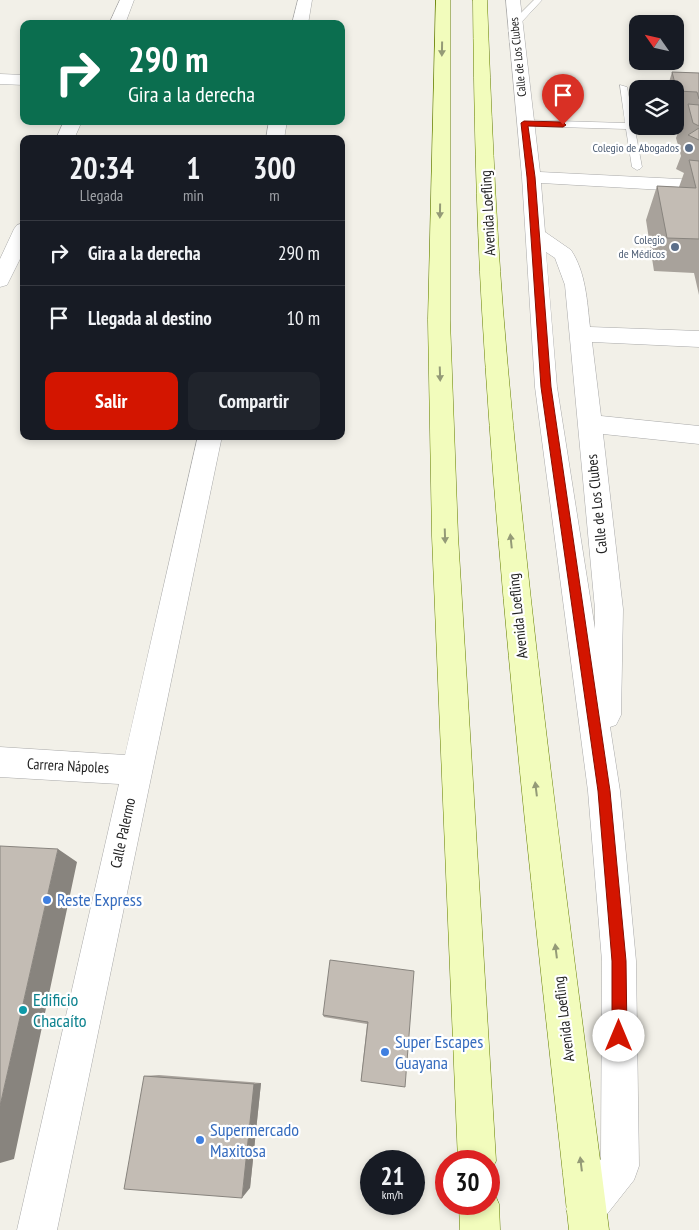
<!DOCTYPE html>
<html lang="es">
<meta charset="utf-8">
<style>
:root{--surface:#171b24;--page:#20242c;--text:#f1f3f6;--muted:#9ea1a6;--line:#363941;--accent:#d31500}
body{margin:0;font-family:"PT Sans Narrow",sans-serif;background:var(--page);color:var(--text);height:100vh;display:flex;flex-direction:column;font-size:19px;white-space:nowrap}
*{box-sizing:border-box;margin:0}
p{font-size:16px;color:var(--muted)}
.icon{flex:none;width:28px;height:28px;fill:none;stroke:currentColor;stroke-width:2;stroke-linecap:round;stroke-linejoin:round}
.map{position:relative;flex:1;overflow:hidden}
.sheet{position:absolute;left:20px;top:135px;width:325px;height:305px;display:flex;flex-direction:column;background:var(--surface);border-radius:10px;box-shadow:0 2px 8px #0003}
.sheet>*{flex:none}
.hud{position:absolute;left:20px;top:20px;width:325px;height:105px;border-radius:10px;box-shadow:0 2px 8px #0003;background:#0b6e4f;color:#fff;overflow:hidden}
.needle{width:32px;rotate:304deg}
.tools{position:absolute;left:629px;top:15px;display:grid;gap:10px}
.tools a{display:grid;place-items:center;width:55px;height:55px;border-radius:10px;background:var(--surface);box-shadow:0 2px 8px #0003;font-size:25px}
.speed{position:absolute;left:360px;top:1150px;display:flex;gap:10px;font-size:25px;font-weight:700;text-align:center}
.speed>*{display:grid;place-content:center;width:65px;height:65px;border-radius:50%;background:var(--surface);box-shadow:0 2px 8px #0003;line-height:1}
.speed small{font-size:12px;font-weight:400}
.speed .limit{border:8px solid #d22;background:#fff;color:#111}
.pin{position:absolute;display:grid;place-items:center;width:42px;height:42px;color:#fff;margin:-51px -21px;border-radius:50% 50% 50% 0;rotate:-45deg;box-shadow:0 0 5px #0007}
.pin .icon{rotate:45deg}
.me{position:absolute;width:55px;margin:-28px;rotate:0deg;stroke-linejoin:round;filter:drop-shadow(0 0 4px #0008)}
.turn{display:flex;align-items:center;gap:18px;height:105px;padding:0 25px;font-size:22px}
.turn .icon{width:65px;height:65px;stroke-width:2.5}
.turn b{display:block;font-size:35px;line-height:42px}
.eta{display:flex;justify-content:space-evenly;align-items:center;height:85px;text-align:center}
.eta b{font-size:30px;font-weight:700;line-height:35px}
.primary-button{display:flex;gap:10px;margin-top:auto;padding:10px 25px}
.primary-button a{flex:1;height:58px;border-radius:10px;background:var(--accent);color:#fff;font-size:20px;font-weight:700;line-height:58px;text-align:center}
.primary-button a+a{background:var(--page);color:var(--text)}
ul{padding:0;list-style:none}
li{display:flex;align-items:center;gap:15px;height:65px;padding:0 25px;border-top:1px solid var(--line)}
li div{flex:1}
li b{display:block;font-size:19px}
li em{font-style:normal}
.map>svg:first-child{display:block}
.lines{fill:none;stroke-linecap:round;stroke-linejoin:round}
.lane-casing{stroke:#a9a9a9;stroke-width:1}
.street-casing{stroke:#a9a9a9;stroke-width:1}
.secondary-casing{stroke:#668001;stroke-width:1}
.lane{fill:#fff;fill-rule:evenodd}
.street{fill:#fff;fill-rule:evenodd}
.secondary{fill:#f2fcbc;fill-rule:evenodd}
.wall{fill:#a8a29b}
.shaded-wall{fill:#88847e}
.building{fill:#c3bcb4;stroke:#88847e}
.oneway{fill:#949a77}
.route{fill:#d31500;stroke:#890e00}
.service-dot{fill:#5c6f8a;stroke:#fff;stroke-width:2}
.shop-dot{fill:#3f7fe0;stroke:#fff;stroke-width:2}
.culture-dot{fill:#0f9aa8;stroke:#fff;stroke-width:2}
.labels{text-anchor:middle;stroke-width:4.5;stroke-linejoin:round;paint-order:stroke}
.far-street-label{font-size:12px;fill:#222;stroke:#fff}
.far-service-label{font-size:12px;fill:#4e5e75;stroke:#fff;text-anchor:end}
.street-label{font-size:15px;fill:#222;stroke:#fff}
.near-shop-label{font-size:18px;fill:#366cbe;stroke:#fff;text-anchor:start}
.near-culture-label{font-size:18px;fill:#0d838f;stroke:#fff;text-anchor:start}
</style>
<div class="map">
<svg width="699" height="1230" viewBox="0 0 699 1230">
<rect width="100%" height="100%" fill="#f2f0e8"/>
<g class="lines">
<defs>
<path id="lane" d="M 534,0 L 542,0 L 517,27 L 511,27 L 511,23 Z
M 620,85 L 627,87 L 642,167 L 640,169 L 637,170 L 632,167 L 626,129 L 524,126 L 520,123 L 524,120 L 625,123 Z"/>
<path id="street" d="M 120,0 L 134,0 L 125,24 L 109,24 Z
M 298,0 L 312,0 L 308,24 L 292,24 Z
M 506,0 L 520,0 L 540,172 L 699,180 L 699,192 L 541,183 L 545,232 L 571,250 C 586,273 587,301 590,327 L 699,331 L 699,347 L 592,342 L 601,416 L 699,426 L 699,444 L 603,434 L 623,609 L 621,715 L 616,725 L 610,727 L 620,791 L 636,961 L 639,1166 L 634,1180 L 600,1223 L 586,1229 L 572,1223 L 566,1209 L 572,1195 L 601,1159 L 602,961 L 588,791 L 535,387 L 522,177 ZM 546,252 L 555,258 L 565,285 L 595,609 L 595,629 L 557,387 Z
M 0,74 L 24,75 L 24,85 L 0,84 Z
M 64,121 L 82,121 L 74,139 L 56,139 Z
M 269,121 L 287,121 L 284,139 L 266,139 Z
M 24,223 L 24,251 L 7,285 L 0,287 L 0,259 L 14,229 L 17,225 Z
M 198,436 L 222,436 L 57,1230 L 17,1230 L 119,784 L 0,777 L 0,747 L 125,755 Z"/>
<path id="secondary" d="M 436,0 L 450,0 L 450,320 L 458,536 L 496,1161 L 489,1175 L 489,1161 L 458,1161 L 432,536 L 428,320 Z
M 473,0 L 487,0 C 491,104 495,207 503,310 C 528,618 570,924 609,1230 L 569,1230 C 536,924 500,618 482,310 C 476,207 474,103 473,0 Z
M 489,1188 L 493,1190 L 499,1204 L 500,1230 L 460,1230 L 459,1204 L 489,1204 Z"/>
</defs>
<use href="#lane" class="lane-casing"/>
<use href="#street" class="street-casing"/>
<use href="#secondary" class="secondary-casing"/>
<use href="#lane" class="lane"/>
<use href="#street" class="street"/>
<use href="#secondary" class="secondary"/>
</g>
<path class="wall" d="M 672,72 L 699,73 L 699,295 L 694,273 L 654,271 L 646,220 L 657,186 L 679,187 L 684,173 L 676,169 L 681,156 L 676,138 L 681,125 L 675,125 L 675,89 L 667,89 Z
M 414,971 L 361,1081 L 361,1080 L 367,1024 L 324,1017 L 323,1015 Z
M 159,1075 L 261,1083 L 250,1188 L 144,1076 Z"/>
<path class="shaded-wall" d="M 58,849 L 77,862 L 14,1159 L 0,1163 L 0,1106 Z
M 261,1083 L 250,1188 L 242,1198 L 254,1084 Z"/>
<path class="building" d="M 672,72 L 699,73 L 699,99 L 697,92 L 677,91 Z
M 688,104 L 699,105 L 699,126 L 693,123 Z
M 699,128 L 699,140 L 688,135 Z
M 689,160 L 699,161 L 699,239 L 667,238 L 657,186 L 696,188 Z
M 0,846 L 58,849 L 0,1106 Z
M 330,960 L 414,971 L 405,1087 L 361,1081 L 368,1022 L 323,1015 Z
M 144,1076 L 254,1084 L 242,1198 L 124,1189 Z"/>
<defs><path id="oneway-solid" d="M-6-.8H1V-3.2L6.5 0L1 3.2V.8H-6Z" transform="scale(1.25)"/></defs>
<g class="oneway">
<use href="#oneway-solid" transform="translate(442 49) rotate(91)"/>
<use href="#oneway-solid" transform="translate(440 211) rotate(91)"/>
<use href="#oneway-solid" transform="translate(440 374) rotate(88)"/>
<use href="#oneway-solid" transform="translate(445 536) rotate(88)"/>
<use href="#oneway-solid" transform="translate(511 541) rotate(-96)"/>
<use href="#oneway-solid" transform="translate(536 789) rotate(-97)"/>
<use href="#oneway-solid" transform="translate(556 951) rotate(-97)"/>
<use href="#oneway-solid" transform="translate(581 1164) rotate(-97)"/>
</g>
<path class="route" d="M 524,121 L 563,122 L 566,125 L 563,127 L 528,126 L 535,177 L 551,387 L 610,791 L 626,961 L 627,1036 L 625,1041 L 619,1043 L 614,1041 L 612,1036 L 612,961 L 598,791 L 541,387 L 527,177 L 521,123 Z"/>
<g class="service-dot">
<circle cx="689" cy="148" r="5"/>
<circle cx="675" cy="247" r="5"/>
</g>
<g class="shop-dot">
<circle cx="47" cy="900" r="5"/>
<circle cx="385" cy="1052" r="5"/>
<circle cx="200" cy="1140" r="5"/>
</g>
<circle class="culture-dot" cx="23" cy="1010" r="5"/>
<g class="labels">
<g class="far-street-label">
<text transform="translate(518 57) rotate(-96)" y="4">Calle de Los Clubes</text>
</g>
<g class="far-service-label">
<text x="679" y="152">Colegio de Abogados</text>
<text x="665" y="244">Colegio<tspan x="665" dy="14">de Médicos</tspan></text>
</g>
<g class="street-label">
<text transform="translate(488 213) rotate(-93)" y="5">Avenida Loefling</text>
<text transform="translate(597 504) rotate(-96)" y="5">Calle de Los Clubes</text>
<text transform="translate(518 616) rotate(-96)" y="5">Avenida Loefling</text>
<text transform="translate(68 766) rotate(3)" y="5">Carrera Nápoles</text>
<text transform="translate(123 833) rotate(-78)" y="5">Calle Palermo</text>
<text transform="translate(564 1019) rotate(-97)" y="5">Avenida Loefling</text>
</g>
<g class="near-shop-label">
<text x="57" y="906">Reste Express</text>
<text x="395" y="1048">Super Escapes<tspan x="395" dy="21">Guayana</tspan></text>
<text x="210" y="1136">Supermercado<tspan x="210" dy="21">Maxitosa</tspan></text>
</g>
<g class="near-culture-label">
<text x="33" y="1006">Edificio<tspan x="33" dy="21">Chacaíto</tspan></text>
</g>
</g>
</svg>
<div class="tools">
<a><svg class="needle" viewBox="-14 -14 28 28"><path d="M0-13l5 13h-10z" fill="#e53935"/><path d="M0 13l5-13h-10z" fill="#9ea1a6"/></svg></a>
<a><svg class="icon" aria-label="layers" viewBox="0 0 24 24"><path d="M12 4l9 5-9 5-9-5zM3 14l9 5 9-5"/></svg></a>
</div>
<div class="speed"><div>21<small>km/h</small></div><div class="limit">30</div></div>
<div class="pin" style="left:563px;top:125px;background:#d93025"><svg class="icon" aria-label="arrive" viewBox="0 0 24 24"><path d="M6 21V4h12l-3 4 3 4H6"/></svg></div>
<svg class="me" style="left:619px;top:1036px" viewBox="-20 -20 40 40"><circle r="19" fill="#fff"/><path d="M0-13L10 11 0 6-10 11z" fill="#d31500"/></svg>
<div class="hud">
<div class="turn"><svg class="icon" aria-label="right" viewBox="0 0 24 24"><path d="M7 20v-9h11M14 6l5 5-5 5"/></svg><div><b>290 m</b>Gira a la derecha</div></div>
</div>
<section class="sheet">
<div class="eta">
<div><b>20:34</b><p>Llegada</p></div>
<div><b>1</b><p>min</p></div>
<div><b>300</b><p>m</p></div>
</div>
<ul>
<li><svg class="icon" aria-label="right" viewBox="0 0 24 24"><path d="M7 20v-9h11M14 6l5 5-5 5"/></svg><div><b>Gira a la derecha</b></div><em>290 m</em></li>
<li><svg class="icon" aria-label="arrive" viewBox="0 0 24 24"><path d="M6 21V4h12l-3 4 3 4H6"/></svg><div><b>Llegada al destino</b></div><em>10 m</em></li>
</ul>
<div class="primary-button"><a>Salir</a><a>Compartir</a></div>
</section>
</div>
